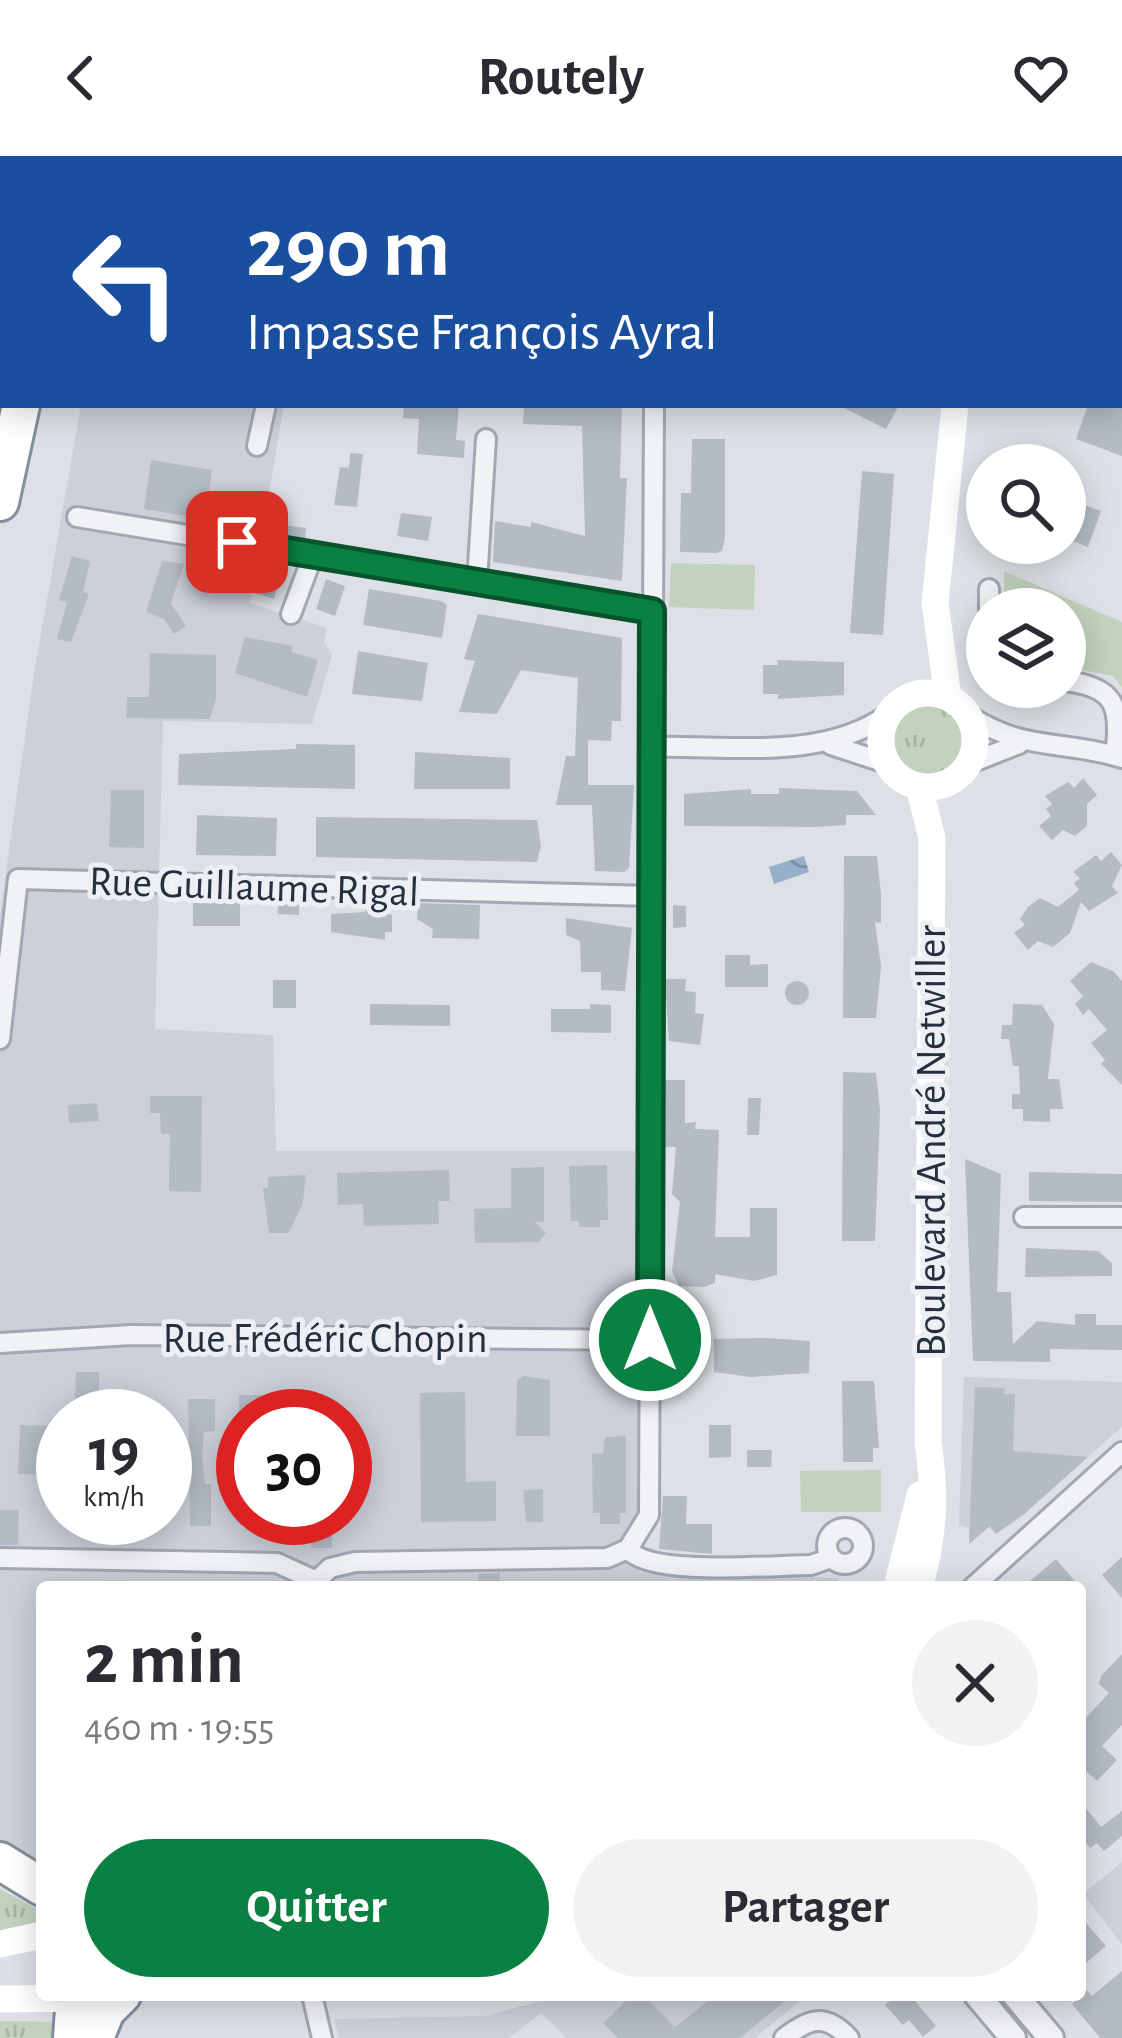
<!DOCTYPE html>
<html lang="fr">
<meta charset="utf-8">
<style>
:root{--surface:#fff;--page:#f2f2f3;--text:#2b2b33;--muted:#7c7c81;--accent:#0b8043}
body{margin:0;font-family:"Alegreya Sans",sans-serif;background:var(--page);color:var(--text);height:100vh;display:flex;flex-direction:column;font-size:45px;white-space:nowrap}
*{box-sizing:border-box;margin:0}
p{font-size:39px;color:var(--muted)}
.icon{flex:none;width:66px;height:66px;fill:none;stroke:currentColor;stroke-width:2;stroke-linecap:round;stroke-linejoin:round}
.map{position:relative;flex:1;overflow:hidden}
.drawer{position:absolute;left:36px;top:1425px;width:1050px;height:420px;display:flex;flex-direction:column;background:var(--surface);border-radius:12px;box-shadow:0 6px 30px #0003}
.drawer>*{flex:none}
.top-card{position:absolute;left:0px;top:0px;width:1122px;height:252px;box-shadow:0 6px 30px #0003;background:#1a4fa0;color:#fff;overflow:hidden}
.buttons{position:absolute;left:966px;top:288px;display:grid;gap:24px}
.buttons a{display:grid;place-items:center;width:120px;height:120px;border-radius:50%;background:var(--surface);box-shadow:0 6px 30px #0003;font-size:60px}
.speed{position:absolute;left:36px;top:1233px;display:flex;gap:24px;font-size:60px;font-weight:700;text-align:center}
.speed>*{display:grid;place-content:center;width:156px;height:156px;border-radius:50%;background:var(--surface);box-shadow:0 6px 30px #0003;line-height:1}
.speed small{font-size:30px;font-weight:400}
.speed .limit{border:18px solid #d22;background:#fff;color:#111}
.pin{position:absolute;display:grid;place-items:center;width:102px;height:102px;color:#fff;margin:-51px;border-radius:24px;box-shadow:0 6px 18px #0006}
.me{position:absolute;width:132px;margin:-66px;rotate:0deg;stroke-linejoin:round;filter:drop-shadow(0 0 9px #0008)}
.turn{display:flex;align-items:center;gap:42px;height:252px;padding:0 48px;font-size:54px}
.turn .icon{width:156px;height:156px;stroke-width:2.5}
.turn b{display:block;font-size:84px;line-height:102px}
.round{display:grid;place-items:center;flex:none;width:126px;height:126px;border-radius:63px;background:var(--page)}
.head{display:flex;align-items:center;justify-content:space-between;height:204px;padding:0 48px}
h1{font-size:72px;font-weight:700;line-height:90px}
.action{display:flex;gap:24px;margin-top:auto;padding:24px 48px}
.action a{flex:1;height:138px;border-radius:72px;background:var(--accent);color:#fff;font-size:48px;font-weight:700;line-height:138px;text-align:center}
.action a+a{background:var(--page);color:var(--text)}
header{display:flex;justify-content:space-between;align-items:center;height:156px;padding:0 48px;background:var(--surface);font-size:54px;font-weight:700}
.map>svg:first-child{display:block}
.built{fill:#cbd0d9;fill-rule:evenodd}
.grass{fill:url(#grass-tufts)}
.park{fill:#c3d2be}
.water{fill:url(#water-waves)}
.building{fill:#b4bbc4}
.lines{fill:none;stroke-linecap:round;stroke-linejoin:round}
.minor-casing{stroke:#a2a8b1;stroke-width:24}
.tertiary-casing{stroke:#a2a8b1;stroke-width:30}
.motorway-casing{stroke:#848f9e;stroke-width:42}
.minor{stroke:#f0f2f6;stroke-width:18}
.tertiary{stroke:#f0f2f6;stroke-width:24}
.secondary{stroke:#fff;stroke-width:27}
.motorway{stroke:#fff;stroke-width:36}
.route-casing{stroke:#07532c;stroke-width:30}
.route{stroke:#0b8043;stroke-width:21}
.labels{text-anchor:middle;stroke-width:10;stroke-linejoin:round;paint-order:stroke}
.street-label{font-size:42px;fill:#262f3e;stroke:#ecf0f5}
</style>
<header><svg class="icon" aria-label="back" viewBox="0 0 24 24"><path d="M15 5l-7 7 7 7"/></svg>Routely<svg class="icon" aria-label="heart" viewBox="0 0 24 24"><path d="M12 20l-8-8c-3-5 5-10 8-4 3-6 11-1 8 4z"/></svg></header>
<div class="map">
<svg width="1122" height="1882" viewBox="0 0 1122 1882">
<defs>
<pattern id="grass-tufts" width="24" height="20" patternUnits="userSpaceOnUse" patternTransform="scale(3)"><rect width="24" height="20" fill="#c3d2be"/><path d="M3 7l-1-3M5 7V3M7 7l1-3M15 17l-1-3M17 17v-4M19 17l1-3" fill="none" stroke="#a7b5a4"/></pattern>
<pattern id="water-waves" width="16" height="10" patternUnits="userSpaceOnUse" patternTransform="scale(3)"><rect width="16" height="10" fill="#96b0c9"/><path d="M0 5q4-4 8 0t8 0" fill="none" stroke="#7a90a5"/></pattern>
</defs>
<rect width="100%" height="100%" fill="#dde1e7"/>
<path class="built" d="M 81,249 L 284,249 L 250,447 L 327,472 L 324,485 L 332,499 L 312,568 L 163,565 L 155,873 L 273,879 L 276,995 L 635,995 L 640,1416 L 838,1422 L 838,1431 L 42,1431 L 42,1719 L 0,1684 L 0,759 L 34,518 ZM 63,1260 L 165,1260 L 165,1362 L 63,1362 ZM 243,1260 L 345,1260 L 345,1362 L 243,1362 Z
M 964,1221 L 1122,1226 L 1122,1271 L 1023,1359 L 996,1378 L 989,1371 L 969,1388 L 970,1372 L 959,1370 Z
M 1122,1706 L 1122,1788 L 1083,1738 Z
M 563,1839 L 807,1839 L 755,1882 L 567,1882 L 541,1857 L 509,1882 L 339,1882 L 334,1863 L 485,1860 Z"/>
<path class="grass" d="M889 584a39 39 0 1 1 78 0a39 39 0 1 1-78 0Z
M 0,1733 L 42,1756 L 42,1771 L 0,1779 Z
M 0,1865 L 64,1866 L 60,1882 L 0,1882 Z"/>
<path class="park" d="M 671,407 L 755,409 L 754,454 L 669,451 Z
M 1004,415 L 1122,466 L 1122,531 L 1113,520 L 1065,511 L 1065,453 L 1004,453 Z
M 881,1314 L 881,1356 L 801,1356 L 800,1315 Z"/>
<path class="water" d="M 804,700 L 809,716 L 774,728 L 769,711 Z"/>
<path class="building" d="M 404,249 L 459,249 L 456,284 L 465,285 L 464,302 L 417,298 L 419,263 L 403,262 Z
M 524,249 L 622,249 L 620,322 L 627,322 L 622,425 L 493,406 L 495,365 L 531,371 L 531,366 L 585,380 L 582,270 L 523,268 Z
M 838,249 L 899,249 L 886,273 Z
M 1088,249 L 1122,249 L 1122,300 L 1076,283 Z
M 692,283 L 725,283 L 725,382 L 722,395 L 716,397 L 680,396 L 681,337 L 691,337 Z
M 350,297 L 363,298 L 357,351 L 334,349 L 340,311 L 349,312 Z
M 151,304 L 212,314 L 205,363 L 144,353 Z
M 862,315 L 894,318 L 883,479 L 850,477 Z
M 1065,342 L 1101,355 L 1088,391 L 1065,382 Z
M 271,351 L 286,353 L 284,369 L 306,372 L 305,384 L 256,377 L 259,359 Z
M 401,357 L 432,361 L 428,385 L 397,380 Z
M 72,400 L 90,405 L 83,436 L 89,438 L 71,486 L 57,483 L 67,446 L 59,444 Z
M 162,405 L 184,408 L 171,447 L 186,470 L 174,478 L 164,463 L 146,456 Z
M 265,409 L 282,414 L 274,443 L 255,437 Z
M 326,423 L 345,430 L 335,460 L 316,453 Z
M 369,433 L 441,445 L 447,449 L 442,482 L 363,469 Z
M 478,458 L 622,482 L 621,565 L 612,565 L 611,585 L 588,584 L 588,629 L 634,629 L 629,712 L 624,716 L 595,715 L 592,649 L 556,649 L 566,600 L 575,600 L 578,522 L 521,514 L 497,558 L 459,556 L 475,505 L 464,503 Z
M 245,481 L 293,490 L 291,496 L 318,504 L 307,541 L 235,517 Z
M 358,495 L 428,507 L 422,545 L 352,538 Z
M 150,497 L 216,499 L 216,542 L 210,563 L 126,562 L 127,541 L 149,541 Z
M 777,504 L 844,506 L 844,539 L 778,543 L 778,538 L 763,538 L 763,509 L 778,509 Z
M 296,588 L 355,589 L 355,633 L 178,629 L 179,598 L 296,593 Z
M 415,596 L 510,602 L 510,633 L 414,633 Z
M 1083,622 L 1097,639 L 1087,648 L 1087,670 L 1075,680 L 1063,674 L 1052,684 L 1039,670 L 1051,660 L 1046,653 L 1052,648 L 1045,640 L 1068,626 L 1074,632 Z
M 779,632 L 857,635 L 876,659 L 846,659 L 846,669 L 817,671 L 684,670 L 684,638 L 751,633 L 751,638 L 779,638 Z
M 111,634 L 144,634 L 144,692 L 109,691 Z
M 197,659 L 277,662 L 276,700 L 196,699 Z
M 316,661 L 537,664 L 541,690 L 537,706 L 316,701 Z
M 1111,696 L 1122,709 L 1112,730 L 1118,737 L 1089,755 L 1081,746 L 1070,777 L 1053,791 L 1038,785 L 1028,794 L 1014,777 L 1025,769 L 1020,763 L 1028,751 L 1040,742 L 1058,751 L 1079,734 L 1074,727 L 1080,722 L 1073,716 L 1096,699 L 1101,705 Z
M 844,700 L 877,700 L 881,739 L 881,767 L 875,766 L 881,810 L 876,862 L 843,862 Z
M 278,743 L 299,744 L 299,759 L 278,758 Z
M 240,746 L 240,770 L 193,770 L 193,747 Z
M 418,747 L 480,749 L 479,783 L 432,782 L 433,773 L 417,763 Z
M 673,749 L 686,750 L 686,771 L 673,772 Z
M 366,751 L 392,759 L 392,776 L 385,776 L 385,784 L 331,776 L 331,758 L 365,756 Z
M 566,762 L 632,772 L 625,835 L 601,834 L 601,816 L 581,816 L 580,785 L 566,779 Z
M 725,799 L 750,799 L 750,809 L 768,808 L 768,831 L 725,831 Z
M 1091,806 L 1113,815 L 1122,825 L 1122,929 L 1101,908 L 1105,904 L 1091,887 L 1107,874 L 1089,853 L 1083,859 L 1075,848 L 1083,840 L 1070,825 Z
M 665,823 L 686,823 L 685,835 L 696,836 L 695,857 L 704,858 L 700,889 L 669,885 Z
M 273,824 L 296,824 L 296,852 L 273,852 Z
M785 837a12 12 0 1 1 24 0a12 12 0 1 1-24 0Z
M 370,848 L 450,849 L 450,870 L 370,869 Z
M 590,848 L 611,849 L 611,877 L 551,876 L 551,853 L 590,853 Z
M 1013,848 L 1042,849 L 1054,868 L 1048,923 L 1059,923 L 1063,953 L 1050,953 L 1050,966 L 1023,965 L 1023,953 L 1012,953 L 1012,938 L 1020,938 L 1019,910 L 1013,910 L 1009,883 L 1001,883 L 1002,869 L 1012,869 Z
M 843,916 L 876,917 L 880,955 L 875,1085 L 842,1085 Z
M 664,924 L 685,924 L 685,967 L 696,966 L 695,973 L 719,974 L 715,1081 L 750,1081 L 750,1052 L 777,1052 L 777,1119 L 754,1125 L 715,1118 L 715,1127 L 704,1131 L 679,1130 L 672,1115 L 680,1046 L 672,1038 L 676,991 L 664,991 Z
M 150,940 L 202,940 L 201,1036 L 169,1035 L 170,978 L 161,978 L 160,957 L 150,957 Z
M 748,942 L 761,942 L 759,979 L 747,979 Z
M 97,947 L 99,965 L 69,967 L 68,949 Z
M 965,1003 L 1001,1018 L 997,1136 L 1011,1136 L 1013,1188 L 1037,1165 L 1075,1169 L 1075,1158 L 1096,1158 L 1096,1169 L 1122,1169 L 1122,1194 L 1050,1193 L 1050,1206 L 973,1205 Z
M 607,1009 L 608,1064 L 600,1064 L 600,1071 L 579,1071 L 579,1065 L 571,1065 L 569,1010 Z
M 544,1011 L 544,1066 L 535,1066 L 546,1077 L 539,1086 L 475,1087 L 474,1053 L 511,1052 L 511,1012 Z
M 449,1014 L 450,1045 L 438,1045 L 439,1068 L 364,1070 L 363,1048 L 338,1049 L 337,1017 Z
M 1029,1016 L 1122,1018 L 1122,1046 L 1029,1045 Z
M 306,1019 L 303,1046 L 289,1077 L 269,1077 L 263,1032 L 268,1032 L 268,1021 Z
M 1026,1092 L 1098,1095 L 1112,1107 L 1112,1120 L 1025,1121 Z
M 767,1182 L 810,1185 L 809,1217 L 751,1221 L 714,1216 L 714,1183 Z
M 76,1216 L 99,1216 L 99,1242 L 75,1242 Z
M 524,1220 L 550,1224 L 550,1280 L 516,1280 L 517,1224 Z
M 842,1225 L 874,1225 L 879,1292 L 873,1292 L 873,1306 L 843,1306 Z
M 975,1231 L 1005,1232 L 1004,1238 L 1015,1238 L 1013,1295 L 1088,1301 L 1023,1359 L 996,1378 L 990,1370 L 969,1388 Z
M 465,1236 L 466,1326 L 496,1325 L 496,1365 L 421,1366 L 420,1237 Z
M 239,1239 L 287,1239 L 287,1260 L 239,1259 Z
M 188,1243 L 215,1243 L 215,1275 L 204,1276 L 202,1301 L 205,1328 L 211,1328 L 211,1370 L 190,1370 Z
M 20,1269 L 56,1270 L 62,1319 L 18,1318 Z
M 709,1269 L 731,1269 L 731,1301 L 709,1302 Z
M 626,1280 L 626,1357 L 620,1357 L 620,1368 L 600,1368 L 600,1357 L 593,1357 L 592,1298 L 603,1297 L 605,1281 Z
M 747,1294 L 772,1294 L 771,1311 L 747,1311 Z
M 543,1333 L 543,1366 L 526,1366 L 523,1334 Z
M 663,1340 L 687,1340 L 686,1368 L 712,1368 L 712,1398 L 659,1393 Z
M 0,1354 L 19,1354 L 18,1389 L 0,1389 Z
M 312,1362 L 332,1362 L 332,1392 L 311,1392 Z
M 1122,1401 L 1122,1442 L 1102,1419 Z
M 1056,1403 L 1080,1431 L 1023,1431 L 1044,1413 Z
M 500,1417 L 499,1431 L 478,1431 L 478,1418 Z
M 1122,1498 L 1122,1569 L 1102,1590 L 1117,1604 L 1097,1625 L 1087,1616 L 1080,1624 L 1080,1568 L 1109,1537 L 1099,1528 L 1101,1520 Z
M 1080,1645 L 1101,1671 L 1122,1655 L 1122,1680 L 1104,1695 L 1097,1687 L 1090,1692 L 1080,1680 Z
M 1080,1760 L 1106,1790 L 1080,1812 Z
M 1122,1815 L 1122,1882 L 1100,1882 L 1072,1848 L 1080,1841 L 1080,1827 L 1092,1840 Z
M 632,1839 L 643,1839 L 675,1871 L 716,1839 L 792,1839 L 740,1882 L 618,1882 L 603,1867 Z
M 897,1839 L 910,1839 L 936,1870 L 923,1881 L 909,1864 L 903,1869 L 885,1849 Z"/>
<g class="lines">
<defs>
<path id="minor" d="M 318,3 L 318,0
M 499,3 L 499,0
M 706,3 L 708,0
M 257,290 L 266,249
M 77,361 L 652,455
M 477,426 L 486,283
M 989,453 L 989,433
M 291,458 L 313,399
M 1065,525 C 1114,531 1122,548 1115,599
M 968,559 C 1026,597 1062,583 1122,602
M 831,589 L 886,607
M 653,591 C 729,589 822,605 887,559
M 968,608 L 1019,588
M 0,883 L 18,723 L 652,740
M 1024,1061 L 1122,1061
M 0,1187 L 131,1179 L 650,1184
M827 1390a18 18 0 1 1 36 0a18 18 0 1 1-36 0Z
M 628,1393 C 648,1421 774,1409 811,1409 L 831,1402
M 0,1402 L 277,1407 L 314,1424
M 310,1431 L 330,1412 L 355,1406 L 607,1402 L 628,1393 L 649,1359 L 654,249
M 973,1431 L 1122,1296
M 312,1839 L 322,1882
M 784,1882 C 809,1862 826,1857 849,1882"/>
<path id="tertiary" d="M 977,1839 L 1013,1882
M 1015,1839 L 1051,1882"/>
<path id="motorway" d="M 48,3 L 49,0
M 87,3 L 88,0
M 0,182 L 3,170
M 0,346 L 21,249
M 0,1705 L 42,1731
M 72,1882 L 75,1839
M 95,1882 L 106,1855 L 122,1839"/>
</defs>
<use href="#minor" class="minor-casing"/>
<use href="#tertiary" class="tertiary-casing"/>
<use href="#motorway" class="motorway-casing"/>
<use href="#minor" class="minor"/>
<use href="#tertiary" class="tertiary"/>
<path class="secondary" d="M 1022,3 L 1023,0
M881 584a47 47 0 1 1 94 0a47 47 0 1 1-94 0Z
M 948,541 L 935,447 L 955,249
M 919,631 L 932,682 L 928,1287 C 936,1338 934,1382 919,1431
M 897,1431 L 920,1339
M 0,1788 L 42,1779
M 0,1843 L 92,1842"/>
<use href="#motorway" class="motorway"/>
</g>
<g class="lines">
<defs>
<path id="route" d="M 237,386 L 652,455 L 650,1184"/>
</defs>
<use href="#route" class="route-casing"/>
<use href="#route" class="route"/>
</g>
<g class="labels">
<g class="street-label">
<text transform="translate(254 729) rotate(2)" y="15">Rue Guillaume Rigal</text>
<text transform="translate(930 985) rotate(-90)" y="15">Boulevard André Netwiller</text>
<text x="325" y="1196">Rue Frédéric Chopin</text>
</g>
</g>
</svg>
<div class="buttons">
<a><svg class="icon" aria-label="search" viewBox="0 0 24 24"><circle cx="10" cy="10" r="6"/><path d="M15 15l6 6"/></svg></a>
<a><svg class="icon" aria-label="layers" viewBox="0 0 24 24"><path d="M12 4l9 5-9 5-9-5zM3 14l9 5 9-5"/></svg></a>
</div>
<div class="speed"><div>19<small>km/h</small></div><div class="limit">30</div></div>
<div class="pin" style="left:237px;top:386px;background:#d93025"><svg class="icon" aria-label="arrive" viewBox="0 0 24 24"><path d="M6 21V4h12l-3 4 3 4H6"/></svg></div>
<svg class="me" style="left:650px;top:1184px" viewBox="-20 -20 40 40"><circle r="17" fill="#0b8043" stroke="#fff" stroke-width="3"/><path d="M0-11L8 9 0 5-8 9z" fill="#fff"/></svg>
<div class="top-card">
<div class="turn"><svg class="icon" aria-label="left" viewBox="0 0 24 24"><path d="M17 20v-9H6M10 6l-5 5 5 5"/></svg><div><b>290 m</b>Impasse François Ayral</div></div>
</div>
<section class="drawer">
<div class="head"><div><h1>2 min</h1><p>460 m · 19:55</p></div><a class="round"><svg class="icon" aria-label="close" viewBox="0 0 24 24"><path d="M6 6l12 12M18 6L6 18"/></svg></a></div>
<div class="action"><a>Quitter</a><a>Partager</a></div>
</section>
</div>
